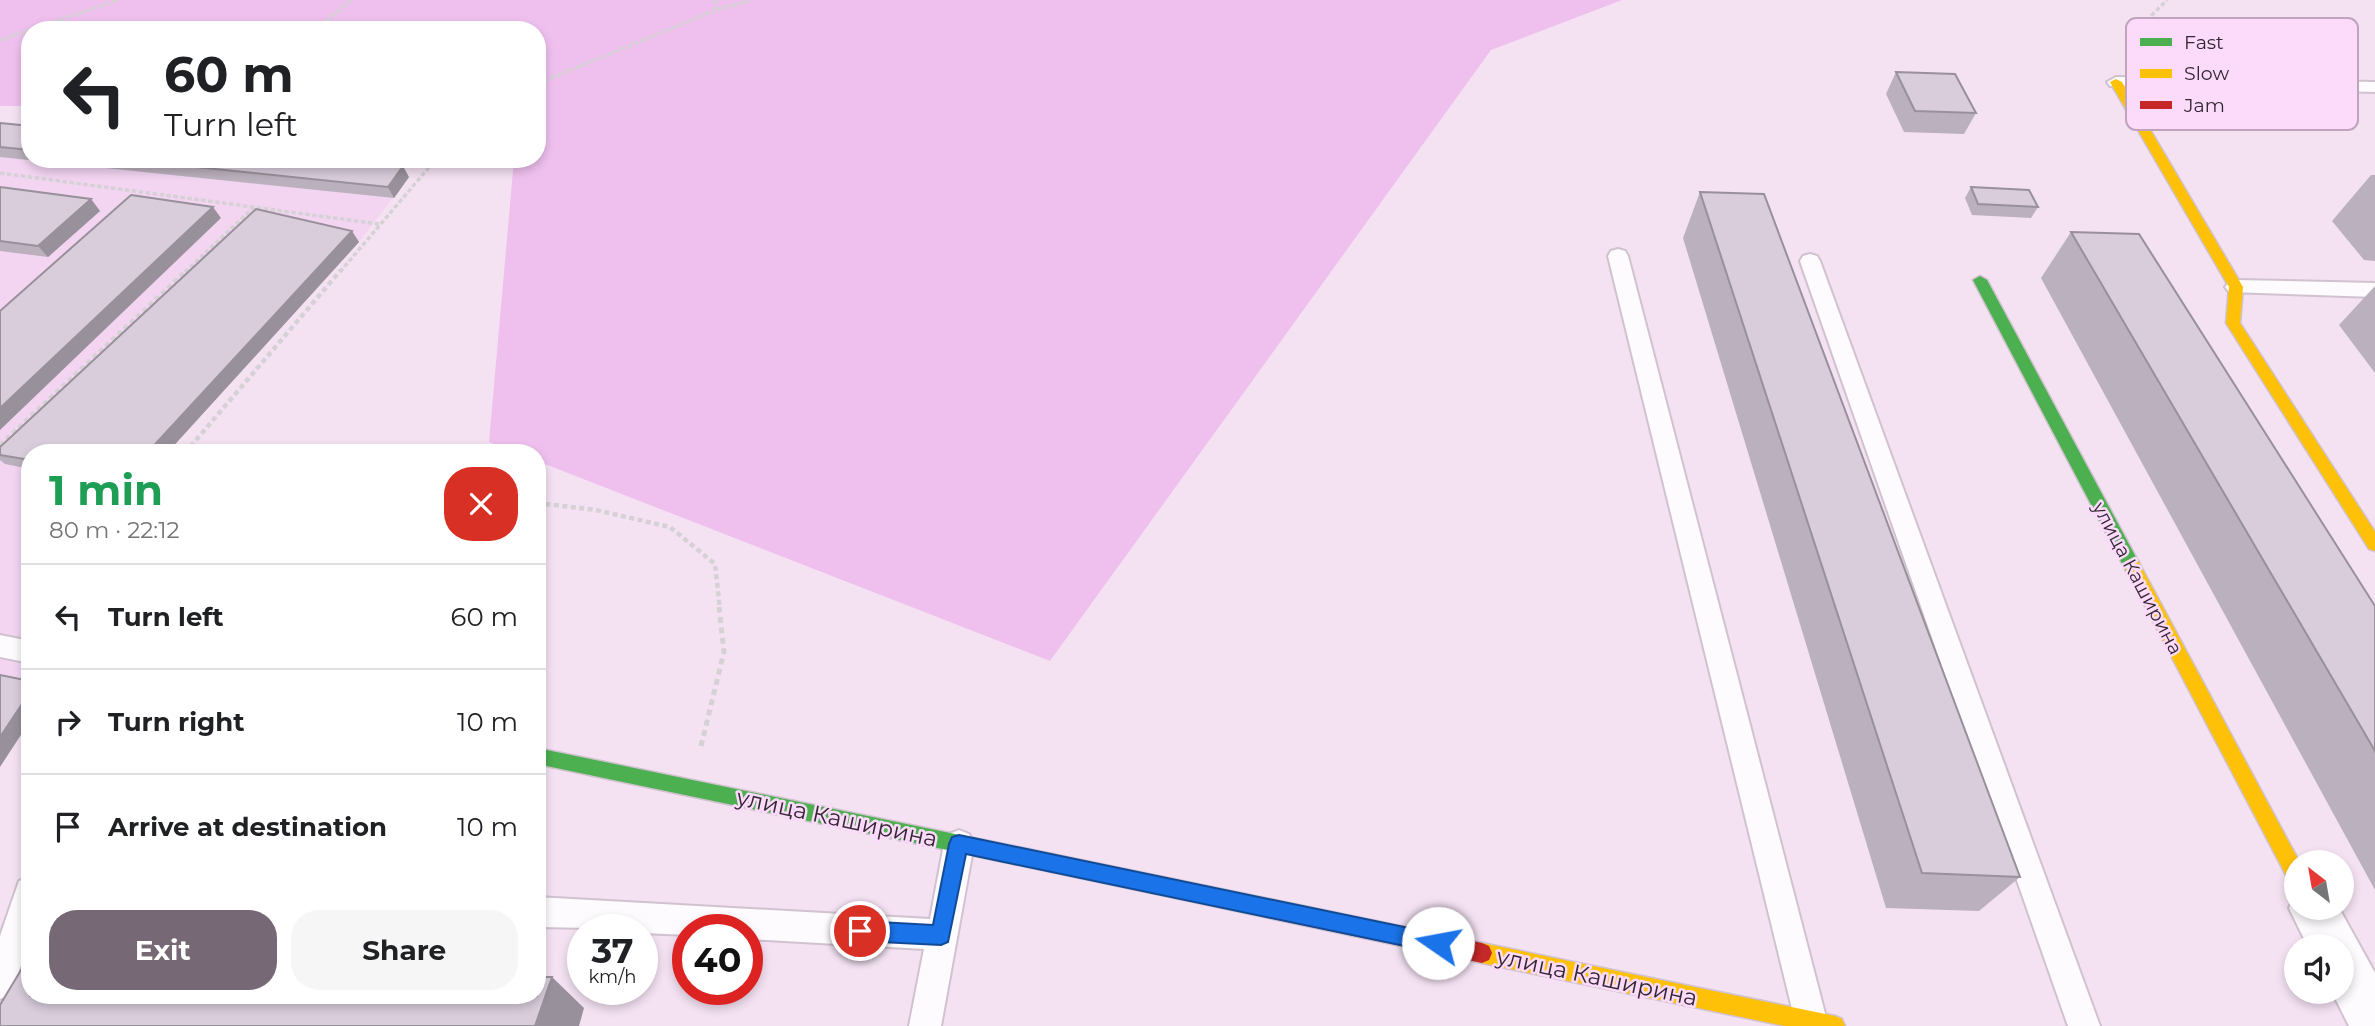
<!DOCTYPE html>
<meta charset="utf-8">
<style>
:root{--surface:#fff;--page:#f6f6f6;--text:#202124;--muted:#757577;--line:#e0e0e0;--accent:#776876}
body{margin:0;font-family:Montserrat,sans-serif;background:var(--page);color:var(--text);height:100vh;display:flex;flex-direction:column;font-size:26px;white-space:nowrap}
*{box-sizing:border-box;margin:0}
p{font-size:23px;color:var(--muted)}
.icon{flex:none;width:38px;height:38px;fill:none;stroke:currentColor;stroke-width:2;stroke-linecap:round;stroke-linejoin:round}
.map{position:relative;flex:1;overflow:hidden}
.sheet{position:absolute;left:21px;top:444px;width:525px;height:560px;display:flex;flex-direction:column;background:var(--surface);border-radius:28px;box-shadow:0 4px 10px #0003}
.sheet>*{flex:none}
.hud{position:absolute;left:21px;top:21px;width:525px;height:147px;border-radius:28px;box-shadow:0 4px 10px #0003;background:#fff;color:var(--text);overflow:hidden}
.needle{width:46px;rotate:329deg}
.tools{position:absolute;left:2284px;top:850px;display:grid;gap:14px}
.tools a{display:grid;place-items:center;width:70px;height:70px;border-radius:50%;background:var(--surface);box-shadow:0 4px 10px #0003;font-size:35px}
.speed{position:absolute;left:567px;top:914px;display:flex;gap:14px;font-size:35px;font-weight:700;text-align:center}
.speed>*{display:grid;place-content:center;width:91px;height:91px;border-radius:50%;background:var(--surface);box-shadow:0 4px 10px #0003;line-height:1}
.speed small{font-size:18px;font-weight:400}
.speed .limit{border:10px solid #d22;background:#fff;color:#111}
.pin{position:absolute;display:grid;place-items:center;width:60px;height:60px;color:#fff;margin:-30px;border:4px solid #fff;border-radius:50%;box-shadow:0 2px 7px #0007}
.me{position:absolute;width:77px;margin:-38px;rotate:282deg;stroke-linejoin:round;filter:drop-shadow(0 0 5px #0008)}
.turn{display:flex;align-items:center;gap:24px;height:147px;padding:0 28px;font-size:32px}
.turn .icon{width:91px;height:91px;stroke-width:2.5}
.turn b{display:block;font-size:49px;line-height:60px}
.round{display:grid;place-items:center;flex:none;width:74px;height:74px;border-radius:28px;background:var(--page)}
.headline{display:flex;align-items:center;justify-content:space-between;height:119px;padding:0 28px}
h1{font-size:42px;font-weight:700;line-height:52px;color:#1e9e55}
.primary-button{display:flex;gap:14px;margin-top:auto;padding:14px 28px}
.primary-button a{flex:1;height:80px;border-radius:28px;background:var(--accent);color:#fff;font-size:28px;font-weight:700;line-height:80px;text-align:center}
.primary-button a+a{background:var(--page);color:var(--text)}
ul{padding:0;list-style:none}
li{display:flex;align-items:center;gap:21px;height:105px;padding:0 28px;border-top:2px solid var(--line)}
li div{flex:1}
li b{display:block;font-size:26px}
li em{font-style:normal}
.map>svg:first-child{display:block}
.built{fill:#f3d5f2}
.green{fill:#efc0ee}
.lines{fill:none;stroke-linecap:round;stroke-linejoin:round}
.lane-casing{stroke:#d0c2cf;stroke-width:4}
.street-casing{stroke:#d0c2cf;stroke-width:4}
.fast-casing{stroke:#d0c2cf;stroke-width:3}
.slow-casing{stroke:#d0c2cf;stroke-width:3}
.jam-casing{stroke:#d0c2cf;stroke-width:3}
.path-far2{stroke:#d5d1d5;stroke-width:3.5;stroke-dasharray:4.5 2.5;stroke-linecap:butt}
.path-far1{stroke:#d5d1d5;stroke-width:4.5;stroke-dasharray:5 3.5;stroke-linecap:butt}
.path{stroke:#d5d1d5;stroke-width:5;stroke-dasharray:6 4.5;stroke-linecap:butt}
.lane{fill:#fdfbfd;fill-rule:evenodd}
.street{fill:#fdfbfd;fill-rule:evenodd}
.fast{fill:#4caf50;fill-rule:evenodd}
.slow{fill:#ffc107;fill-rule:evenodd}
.jam{fill:#c62828;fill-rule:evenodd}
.wall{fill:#bbb0bd}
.shaded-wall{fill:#98909a}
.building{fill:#d9cddc;stroke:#98909a;stroke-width:2}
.route{fill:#1a73e8;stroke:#114b97;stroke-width:2}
.labels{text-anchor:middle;stroke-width:5;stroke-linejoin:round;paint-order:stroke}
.street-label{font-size:19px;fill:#332733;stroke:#fcdafa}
.near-street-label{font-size:23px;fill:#332733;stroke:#fcdafa}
.key{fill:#fcdafa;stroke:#c0a4be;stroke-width:2}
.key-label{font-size:19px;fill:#332733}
</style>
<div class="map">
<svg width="2375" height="1026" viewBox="0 0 2375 1026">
<rect width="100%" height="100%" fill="#f4e2f3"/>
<path class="built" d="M 0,133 L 30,159 L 243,159 L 409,177 L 359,242 L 167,453 L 30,453 L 30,688 L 0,732 Z"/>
<path class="green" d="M 0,0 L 1622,0 L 1491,50 L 1050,661 L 537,461 L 537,453 L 518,453 L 489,442 L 514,159 L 537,159 L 537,30 L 30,30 L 30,106 L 0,106 Z"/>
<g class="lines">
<defs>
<path id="lane" d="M 2116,77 L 2375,82 L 2375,92 L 2110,86 L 2107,82 Z
M 1618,249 L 1625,251 L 1628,256 L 1827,1021 L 1825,1026 L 1797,1026 L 1795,1021 L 1608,256 L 1611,251 Z
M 1810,254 L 1817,256 L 1820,261 L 2100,1026 L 2068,1026 L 1800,261 L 1803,256 Z
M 2236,280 L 2375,283 L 2375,297 L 2229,292 L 2225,287 L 2229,282 Z
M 0,635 L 30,641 L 30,663 L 0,657 Z
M 959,830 L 969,834 L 974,844 L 941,1026 L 909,1026 L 924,949 L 747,939 L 747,929 L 688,929 L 688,935 L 642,933 L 642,929 L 537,927 L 537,897 L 930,919 L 944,844 L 949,834 Z
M 30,877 L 30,939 L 11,994 L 0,999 L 0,936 L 19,881 Z"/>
<path id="street" d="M 2296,892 L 2296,908 L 2339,908 L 2375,973 L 2375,1026 L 2349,1026 L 2332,992 L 2342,992 L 2342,947 L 2308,947 L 2289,908 Z"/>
<path id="fast" d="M 1980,276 L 1987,280 L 2138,561 L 2140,566 L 2138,571 L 2126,571 L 1973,280 Z
M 537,748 L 1052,854 L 1059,857 L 1062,863 L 1059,869 L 1052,872 L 537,764 Z"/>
<path id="slow" d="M 2116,79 L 2122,82 L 2243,287 L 2240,323 L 2375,532 L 2375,551 L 2369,549 L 2226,323 L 2229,287 L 2110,82 Z
M 2132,559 L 2138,561 L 2300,863 L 2296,863 L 2296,884 L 2289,881 L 2124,566 L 2126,561 Z
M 1482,943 L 1835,1016 L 1842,1019 L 1845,1026 L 1785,1026 L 1482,963 L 1475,960 L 1472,953 L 1475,946 Z"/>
<path id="jam" d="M 1052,854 L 1482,943 L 1489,946 L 1492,953 L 1489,960 L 1482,963 L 1052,872 L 1045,869 L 1042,863 L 1045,857 Z"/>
</defs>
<use href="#lane" class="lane-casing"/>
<use href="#street" class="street-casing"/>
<use href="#fast" class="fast-casing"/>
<use href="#slow" class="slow-casing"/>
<use href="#jam" class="jam-casing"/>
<path class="path-far2" d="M 715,0 L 716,10
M 315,30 L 351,0
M 0,40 L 118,0
M 2132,53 L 2152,15 L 2167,0
M 537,84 L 716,10 L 752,0
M 0,173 L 379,224
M 185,272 L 254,207
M 340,272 L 436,159"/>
<path class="path-far1" d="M 0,445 L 187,270
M 185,453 L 341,270
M 537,503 L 596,510 L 670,527 L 715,564 L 720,609"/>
<path class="path" d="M 701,746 L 724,652 L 719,607"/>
<use href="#lane" class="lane"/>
<use href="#street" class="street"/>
<use href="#fast" class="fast"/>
<use href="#slow" class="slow"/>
<use href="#jam" class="jam"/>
</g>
<path class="wall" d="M 1896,72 L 1976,113 L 1964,134 L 1904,132 L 1886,94 Z
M 0,123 L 30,126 L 30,159 L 339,159 L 409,177 L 394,198 L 0,157 Z
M 2371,175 L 2375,175 L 2375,261 L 2364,260 L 2332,221 Z
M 0,187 L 91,199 L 100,211 L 48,257 L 0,251 Z
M 1971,187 L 2038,207 L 2031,218 L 1972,215 L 1965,198 Z
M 1700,192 L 2020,877 L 1979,911 L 1886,908 L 1683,238 Z
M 2071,232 L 2375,606 L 2375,890 L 2041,278 Z
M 359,242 L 167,453 L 30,453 L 30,469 L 5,464 L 0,460 L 0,447 Z
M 2375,286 L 2375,373 L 2339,325 Z"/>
<path class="shaded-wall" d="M 403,166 L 409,177 L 394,198 L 388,187 Z
M 91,199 L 100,211 L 48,257 L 38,246 Z
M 213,207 L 221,218 L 0,430 L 0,408 Z
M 352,231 L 359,242 L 167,453 L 147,453 Z
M 30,692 L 30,721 L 0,767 L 0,737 Z
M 552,977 L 584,1008 L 579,1026 L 535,1026 Z"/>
<path class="building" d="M 1896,72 L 1955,74 L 1976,113 L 1915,111 Z
M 0,123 L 30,126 L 30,150 L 0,147 Z
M 119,159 L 339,159 L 403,166 L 388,187 Z
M 0,187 L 91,199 L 38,246 L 0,241 Z
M 1971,187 L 2029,190 L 2038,207 L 1978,204 Z
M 1700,192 L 1764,194 L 2020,877 L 1922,873 Z
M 131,195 L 213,207 L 0,408 L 0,311 Z
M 256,209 L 352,231 L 147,453 L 30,453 L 30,460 L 0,455 L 0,447 Z
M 2071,232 L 2139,234 L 2375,606 L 2375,751 Z
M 0,675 L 30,681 L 30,692 L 0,737 Z
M 30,955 L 30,996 L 537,996 L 537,977 L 552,977 L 535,1026 L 0,1026 L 0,1005 Z"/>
<path class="route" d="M 959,835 L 1438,934 L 1445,936 L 1448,943 L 1445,950 L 1438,953 L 966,854 L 948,942 L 941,945 L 860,941 L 853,938 L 850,931 L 853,924 L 860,921 L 933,925 L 949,844 L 952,837 Z"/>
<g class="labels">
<g class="street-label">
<text transform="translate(2138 578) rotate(62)" y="7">улица Каширина</text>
</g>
<g class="near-street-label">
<text transform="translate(837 818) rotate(12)" y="8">улица Каширина</text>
<text transform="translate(1597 977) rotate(12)" y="8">улица Каширина</text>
</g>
</g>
<rect x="2126" y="18" width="232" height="112" rx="10" class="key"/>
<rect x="2140" y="38" width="32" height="8" fill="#4caf50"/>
<rect x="2140" y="69" width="32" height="9" fill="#ffc107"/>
<rect x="2140" y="101" width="32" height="8" fill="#c62828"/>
<g class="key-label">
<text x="2184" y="49">Fast</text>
<text x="2184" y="80">Slow</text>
<text x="2184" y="112">Jam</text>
</g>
</svg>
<div class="tools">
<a><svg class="needle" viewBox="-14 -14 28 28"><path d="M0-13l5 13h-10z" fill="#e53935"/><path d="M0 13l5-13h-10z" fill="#757577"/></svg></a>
<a><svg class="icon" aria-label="sound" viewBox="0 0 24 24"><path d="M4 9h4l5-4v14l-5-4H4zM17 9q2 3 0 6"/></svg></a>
</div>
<div class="speed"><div>37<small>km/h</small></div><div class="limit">40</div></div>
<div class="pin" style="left:860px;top:931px;background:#d93025"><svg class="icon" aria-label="arrive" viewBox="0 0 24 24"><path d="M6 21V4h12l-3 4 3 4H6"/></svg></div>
<svg class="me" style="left:1438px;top:943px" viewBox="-20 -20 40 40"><circle r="19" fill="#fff"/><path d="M0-13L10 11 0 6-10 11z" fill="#1a73e8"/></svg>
<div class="hud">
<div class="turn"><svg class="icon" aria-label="left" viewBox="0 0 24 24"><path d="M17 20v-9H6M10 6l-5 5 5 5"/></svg><div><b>60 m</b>Turn left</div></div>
</div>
<section class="sheet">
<div class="headline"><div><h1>1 min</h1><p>80 m · 22:12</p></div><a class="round" style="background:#d93025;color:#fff"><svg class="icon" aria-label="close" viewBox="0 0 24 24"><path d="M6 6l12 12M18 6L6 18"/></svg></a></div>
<ul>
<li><svg class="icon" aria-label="left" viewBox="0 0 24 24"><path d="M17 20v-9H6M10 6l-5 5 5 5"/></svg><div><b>Turn left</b></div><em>60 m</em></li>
<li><svg class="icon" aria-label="right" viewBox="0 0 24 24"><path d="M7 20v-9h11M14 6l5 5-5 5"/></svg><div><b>Turn right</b></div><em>10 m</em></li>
<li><svg class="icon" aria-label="arrive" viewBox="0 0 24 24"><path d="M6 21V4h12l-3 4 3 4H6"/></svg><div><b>Arrive at destination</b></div><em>10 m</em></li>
</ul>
<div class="primary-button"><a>Exit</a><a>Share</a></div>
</section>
</div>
